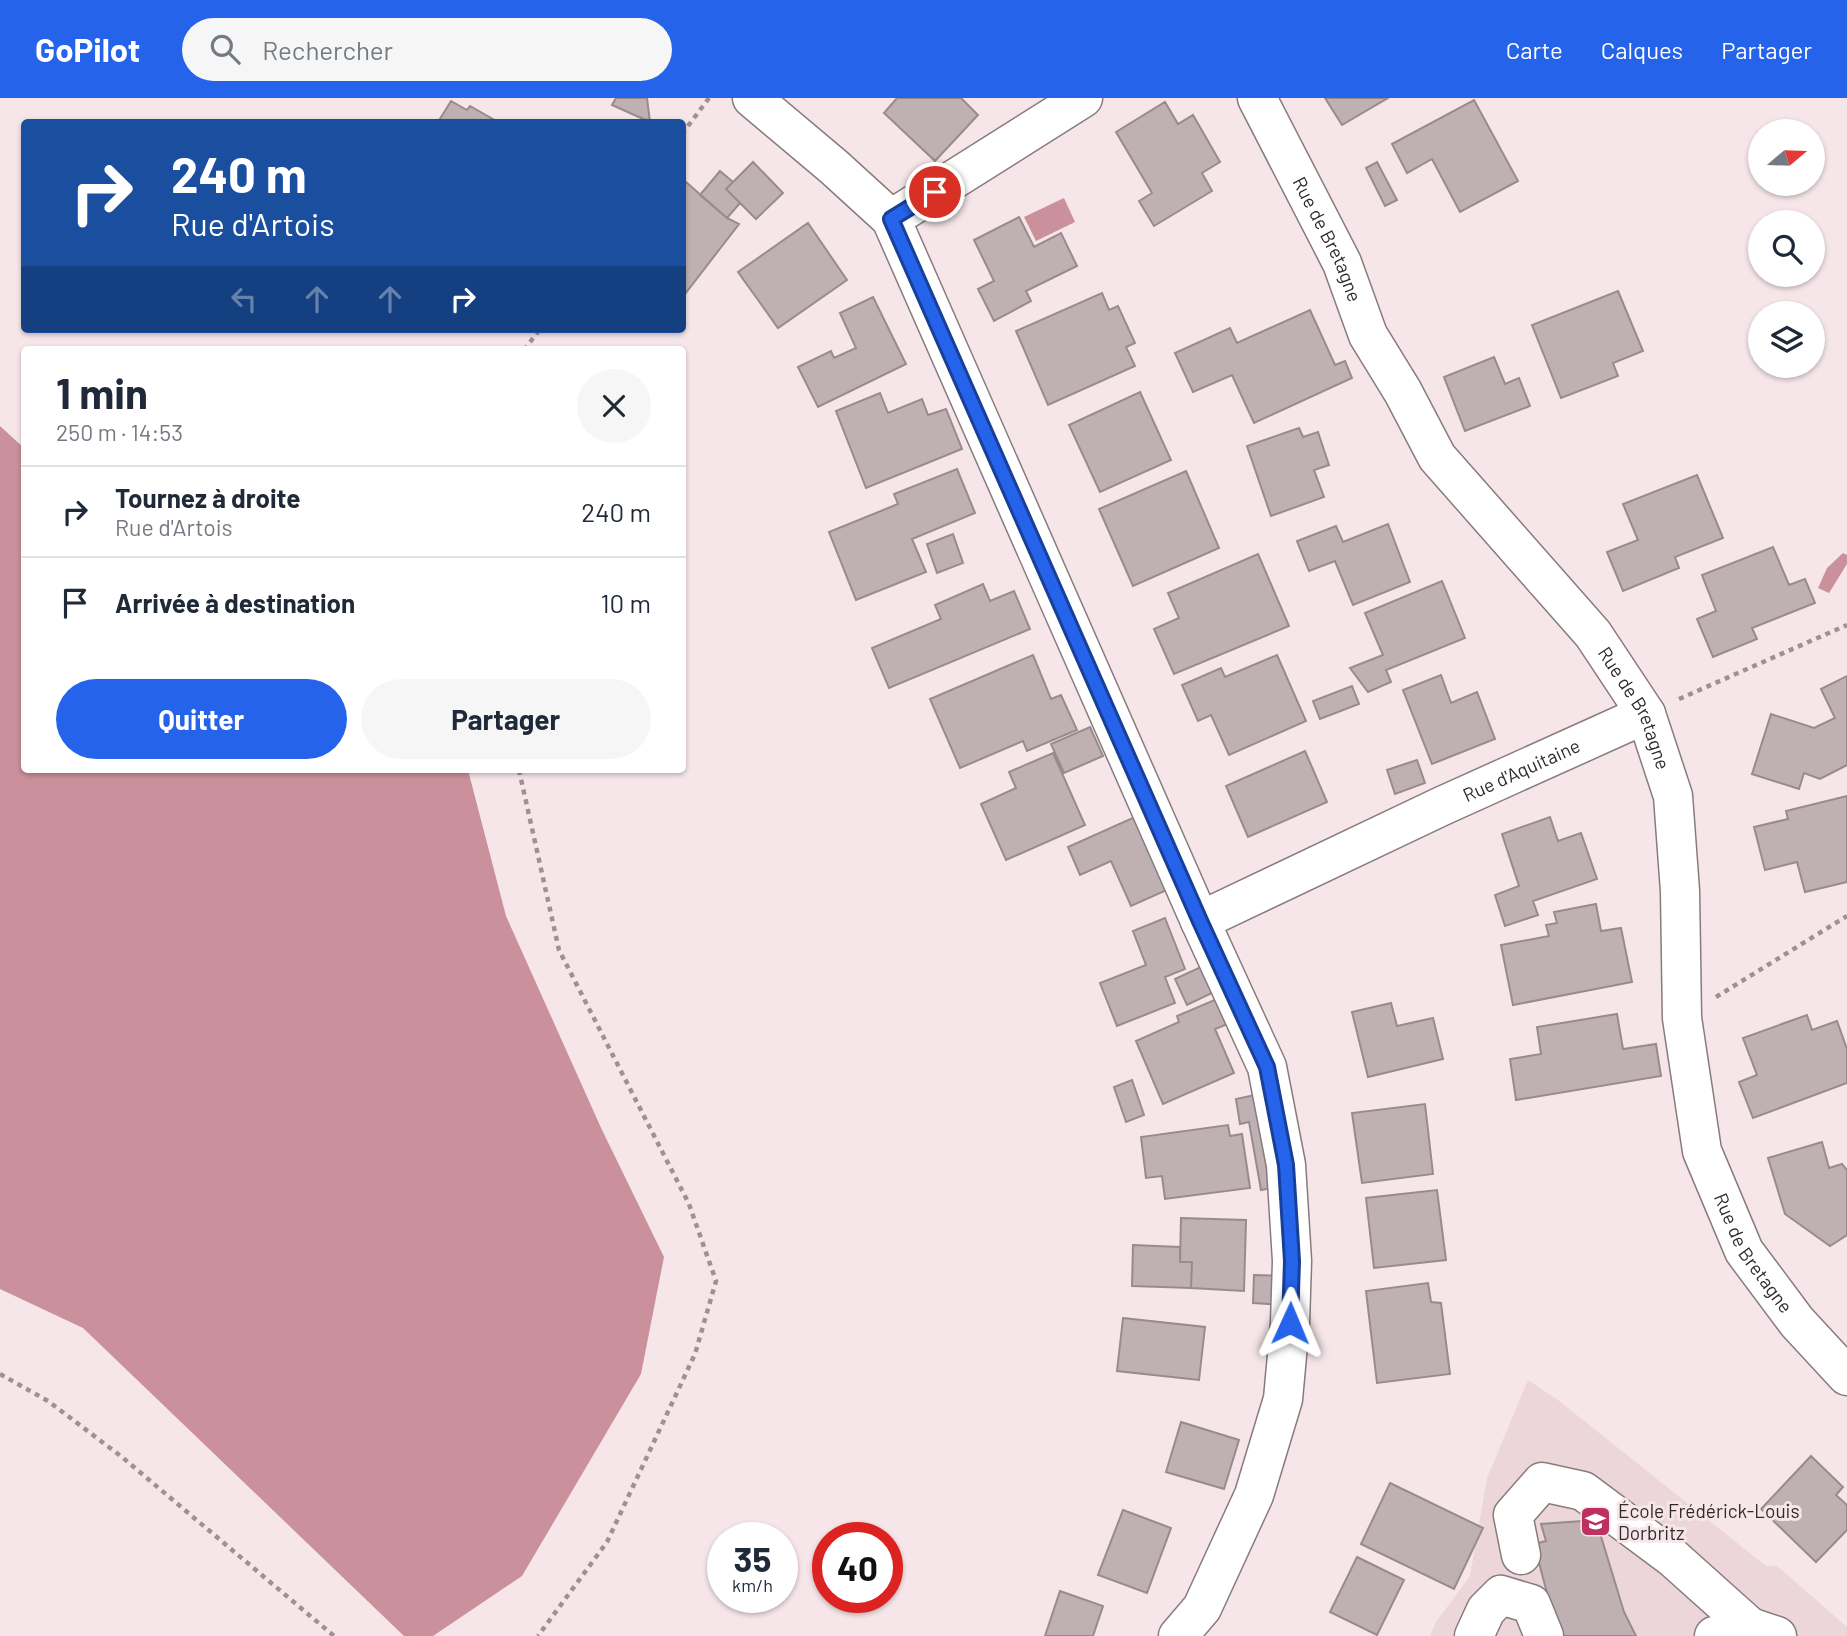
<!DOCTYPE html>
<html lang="fr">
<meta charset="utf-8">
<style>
:root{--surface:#fff;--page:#f6f6f7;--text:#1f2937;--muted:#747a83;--line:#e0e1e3;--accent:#2563eb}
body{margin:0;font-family:Barlow,sans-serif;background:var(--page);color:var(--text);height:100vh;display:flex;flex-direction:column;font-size:26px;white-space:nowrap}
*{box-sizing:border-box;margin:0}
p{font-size:23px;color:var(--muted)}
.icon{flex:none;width:38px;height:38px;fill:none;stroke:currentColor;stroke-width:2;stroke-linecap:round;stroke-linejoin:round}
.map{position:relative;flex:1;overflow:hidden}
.panel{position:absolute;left:21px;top:248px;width:665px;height:427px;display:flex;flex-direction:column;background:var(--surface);border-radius:7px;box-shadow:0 2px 5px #0004}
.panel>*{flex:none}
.top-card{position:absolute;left:21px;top:21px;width:665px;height:214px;border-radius:7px;box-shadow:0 2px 5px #0004;background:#1a4fa0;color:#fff;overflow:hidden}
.needle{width:46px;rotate:71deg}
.buttons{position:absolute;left:1748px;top:21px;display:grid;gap:14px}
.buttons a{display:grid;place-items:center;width:77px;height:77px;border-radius:50%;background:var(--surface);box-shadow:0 2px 5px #0004;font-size:35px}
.speed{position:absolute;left:707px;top:1424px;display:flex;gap:14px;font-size:35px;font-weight:700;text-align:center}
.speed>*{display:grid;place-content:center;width:91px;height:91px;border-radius:50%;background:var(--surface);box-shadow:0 2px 5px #0004;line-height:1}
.speed small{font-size:18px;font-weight:400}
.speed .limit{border:10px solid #d22;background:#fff;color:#111}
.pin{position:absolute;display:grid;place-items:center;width:60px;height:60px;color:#fff;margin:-30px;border:4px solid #fff;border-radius:50%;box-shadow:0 2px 7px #0007}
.me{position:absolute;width:77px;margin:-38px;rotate:1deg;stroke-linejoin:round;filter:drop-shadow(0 0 5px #0008)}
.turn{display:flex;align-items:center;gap:24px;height:147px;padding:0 35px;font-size:32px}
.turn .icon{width:91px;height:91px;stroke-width:2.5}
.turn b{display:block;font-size:49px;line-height:60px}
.lanes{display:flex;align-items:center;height:66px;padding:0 35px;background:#0003;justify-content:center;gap:35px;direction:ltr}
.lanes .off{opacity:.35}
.round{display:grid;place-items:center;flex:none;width:74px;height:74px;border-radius:37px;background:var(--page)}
.overview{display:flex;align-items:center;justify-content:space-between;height:119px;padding:0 35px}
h1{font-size:42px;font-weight:700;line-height:52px}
.button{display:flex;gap:14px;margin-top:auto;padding:14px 35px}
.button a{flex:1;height:80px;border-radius:42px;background:var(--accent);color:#fff;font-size:28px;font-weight:700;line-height:80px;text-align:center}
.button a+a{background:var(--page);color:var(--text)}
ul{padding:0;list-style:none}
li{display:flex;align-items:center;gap:21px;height:91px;padding:0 35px;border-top:2px solid var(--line)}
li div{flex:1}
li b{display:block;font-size:26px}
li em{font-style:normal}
header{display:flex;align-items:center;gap:42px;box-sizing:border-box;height:98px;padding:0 35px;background:var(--accent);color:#fff}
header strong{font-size:33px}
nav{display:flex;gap:38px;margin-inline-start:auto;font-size:24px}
.search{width:490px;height:63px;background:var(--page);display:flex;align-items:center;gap:18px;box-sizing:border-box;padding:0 24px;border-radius:38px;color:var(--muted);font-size:26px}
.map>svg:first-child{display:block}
.built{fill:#edd6da}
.water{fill:#ca909b}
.building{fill:#bfb0b3;stroke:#988b8d;stroke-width:2}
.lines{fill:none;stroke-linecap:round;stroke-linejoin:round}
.minor-casing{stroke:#887b7d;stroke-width:41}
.path{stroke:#9c9193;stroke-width:4.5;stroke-dasharray:5 5;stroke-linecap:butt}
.minor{stroke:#fff;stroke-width:38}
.route-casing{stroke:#184099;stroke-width:18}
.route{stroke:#2563eb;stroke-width:12}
.labels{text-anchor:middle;stroke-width:6;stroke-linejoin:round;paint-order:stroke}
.street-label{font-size:19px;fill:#312b2c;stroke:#f6e6e9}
.poi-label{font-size:19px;fill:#312b2c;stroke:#f6e6e9;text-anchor:start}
</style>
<header>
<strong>GoPilot</strong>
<div class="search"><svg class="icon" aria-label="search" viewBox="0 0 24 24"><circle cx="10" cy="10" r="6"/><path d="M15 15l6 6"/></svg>Rechercher</div>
<nav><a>Carte</a><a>Calques</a><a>Partager</a></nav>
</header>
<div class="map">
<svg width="1847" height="1538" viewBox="0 0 1847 1538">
<rect width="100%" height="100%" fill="#f6e6e9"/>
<path class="built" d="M 1528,1282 L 1558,1302 L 1766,1468 L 1777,1468 L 1847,1529 L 1847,1538 L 1430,1538 L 1436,1524 L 1470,1478 L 1487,1380 Z"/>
<path class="water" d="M 1064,100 L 1075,124 L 1036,143 L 1024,119 Z
M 0,328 L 24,350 L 24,672 L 468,672 L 506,818 L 602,1032 L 664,1159 L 641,1276 L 522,1478 L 433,1538 L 404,1538 L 83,1230 L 0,1191 Z
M 1843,455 L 1847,457 L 1847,466 L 1829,495 L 1818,490 L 1827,470 Z"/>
<path class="building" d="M 616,0 L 647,0 L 650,24 L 612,7 Z
M 897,0 L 961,0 L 978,17 L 935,63 L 884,15 Z
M 1325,0 L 1388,0 L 1342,27 Z
M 1474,2 L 1518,83 L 1460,114 L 1432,61 L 1407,75 L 1392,46 Z
M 451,3 L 467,12 L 470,8 L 498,24 L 438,24 Z
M 1165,4 L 1178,26 L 1193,17 L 1220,64 L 1202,75 L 1212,93 L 1154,128 L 1139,103 L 1152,95 L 1116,34 Z
M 753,64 L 783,95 L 756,121 L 726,91 Z
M 1377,64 L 1397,102 L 1385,108 L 1366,70 Z
M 720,73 L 733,84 L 726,91 L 740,105 L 727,120 L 700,97 Z
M 686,84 L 727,120 L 739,126 L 685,196 L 682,195 L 682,88 Z
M 1019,119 L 1034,149 L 1061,135 L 1077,168 L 1026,193 L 1031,203 L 994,223 L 978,191 L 994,183 L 974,142 Z
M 808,125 L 847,182 L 778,230 L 738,174 Z
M 1618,193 L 1643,253 L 1613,265 L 1618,278 L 1561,300 L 1532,227 Z
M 1102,195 L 1109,212 L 1118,208 L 1135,245 L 1126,249 L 1135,268 L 1048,307 L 1016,233 Z
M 873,199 L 906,266 L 818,309 L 798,269 L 831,253 L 834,260 L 856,250 L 840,215 Z
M 1310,212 L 1335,267 L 1345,263 L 1352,280 L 1254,325 L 1232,277 L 1193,294 L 1175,255 L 1230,230 L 1237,245 Z
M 1494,259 L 1505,286 L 1519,280 L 1530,308 L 1465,333 L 1444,279 Z
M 1140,294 L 1171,362 L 1100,394 L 1069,327 Z
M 880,295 L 888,315 L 922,301 L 928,317 L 946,311 L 962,351 L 866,390 L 836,313 Z
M 1299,330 L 1303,339 L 1318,334 L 1329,367 L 1314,372 L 1324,399 L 1271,418 L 1247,348 Z
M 957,371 L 975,415 L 912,441 L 926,474 L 856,502 L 829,434 L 898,406 L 894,396 Z
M 1186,373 L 1219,450 L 1133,488 L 1099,411 Z
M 1697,377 L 1723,440 L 1675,459 L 1679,470 L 1623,493 L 1607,454 L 1638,442 L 1623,406 Z
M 1388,426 L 1410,484 L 1353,507 L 1335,463 L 1309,473 L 1297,443 L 1336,428 L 1343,444 Z
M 953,436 L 963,465 L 937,475 L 927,446 Z
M 1773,449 L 1789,487 L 1805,481 L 1815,505 L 1752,530 L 1757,541 L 1713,559 L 1697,521 L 1716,513 L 1702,477 Z
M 1258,456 L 1289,528 L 1174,576 L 1154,531 L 1179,520 L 1168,495 Z
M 1442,483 L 1465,540 L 1386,572 L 1391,584 L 1368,594 L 1350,570 L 1383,557 L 1365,515 Z
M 983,486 L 990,503 L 1014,493 L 1030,531 L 889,590 L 872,550 L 941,521 L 935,507 Z
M 1033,557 L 1051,601 L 1061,597 L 1077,632 L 1027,653 L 1023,643 L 960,670 L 930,601 Z
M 1277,557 L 1306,623 L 1229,657 L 1211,617 L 1198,623 L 1182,587 L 1221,570 L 1225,579 Z
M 1441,577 L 1451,605 L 1477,594 L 1495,641 L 1432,666 L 1403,592 Z
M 1847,578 L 1847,667 L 1820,681 L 1804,675 L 1799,691 L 1752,676 L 1771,616 L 1814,630 L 1835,620 L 1821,591 Z
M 1352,588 L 1359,606 L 1320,621 L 1313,603 Z
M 1090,629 L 1103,658 L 1064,675 L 1051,646 Z
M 1305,653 L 1327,704 L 1248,739 L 1226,688 Z
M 1053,655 L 1085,727 L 1006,762 L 981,706 L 1016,690 L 1009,674 Z
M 1417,662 L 1425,685 L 1395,696 L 1387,672 Z
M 1847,698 L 1847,784 L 1805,794 L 1797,764 L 1765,772 L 1754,729 L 1788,721 L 1786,713 Z
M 1137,718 L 1169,791 L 1131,808 L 1111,763 L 1080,777 L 1068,749 Z
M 1550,719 L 1558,743 L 1581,735 L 1597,781 L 1533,803 L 1538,817 L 1505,828 L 1495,797 L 1519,788 L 1502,736 Z
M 1596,806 L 1601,833 L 1621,830 L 1632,884 L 1513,907 L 1501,847 L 1549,838 L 1546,827 L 1557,825 L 1554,814 Z
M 1165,820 L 1185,871 L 1165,879 L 1175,905 L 1117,928 L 1100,885 L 1146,867 L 1133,833 Z
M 1205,867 L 1216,893 L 1187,907 L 1175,881 Z
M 1224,898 L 1235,923 L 1215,931 L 1234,975 L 1163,1006 L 1136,943 L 1179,924 L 1177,918 Z
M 1391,905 L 1397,928 L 1433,920 L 1443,961 L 1368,979 L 1352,914 Z
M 1617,916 L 1623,951 L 1656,946 L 1661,978 L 1516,1002 L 1510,961 L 1541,956 L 1537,929 Z
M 1807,917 L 1812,932 L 1837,923 L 1847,951 L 1847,985 L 1753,1020 L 1739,984 L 1757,977 L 1743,940 Z
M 1132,982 L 1144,1017 L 1126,1024 L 1114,989 Z
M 1260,996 L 1277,1089 L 1261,1092 L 1249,1024 L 1240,1026 L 1236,1001 Z
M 1425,1006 L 1433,1076 L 1362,1085 L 1352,1015 Z
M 1228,1027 L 1230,1038 L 1242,1036 L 1250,1090 L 1165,1101 L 1162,1078 L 1146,1080 L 1141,1039 Z
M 1822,1044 L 1829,1070 L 1842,1066 L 1847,1072 L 1847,1137 L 1830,1148 L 1785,1116 L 1768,1060 Z
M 1437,1092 L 1446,1162 L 1374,1170 L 1366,1100 Z
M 1181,1120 L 1246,1122 L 1244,1193 L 1191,1190 L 1192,1164 L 1180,1164 Z
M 1133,1147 L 1180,1149 L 1180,1164 L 1192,1164 L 1191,1190 L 1132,1188 Z
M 1254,1177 L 1284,1178 L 1283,1207 L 1253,1205 Z
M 1428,1185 L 1431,1204 L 1441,1205 L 1450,1276 L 1377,1285 L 1366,1193 Z
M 1123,1220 L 1205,1229 L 1199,1282 L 1117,1273 Z
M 1181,1324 L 1239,1342 L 1224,1391 L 1166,1374 Z
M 1811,1358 L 1843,1389 L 1836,1397 L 1847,1407 L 1847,1432 L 1816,1464 L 1761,1411 Z
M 1390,1385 L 1483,1430 L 1454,1491 L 1361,1446 Z
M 1123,1412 L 1171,1430 L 1147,1495 L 1098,1477 Z
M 1596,1422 L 1624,1514 L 1636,1538 L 1562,1538 L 1551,1510 L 1534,1446 L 1546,1443 L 1541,1426 Z
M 1357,1459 L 1404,1482 L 1377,1537 L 1330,1514 Z
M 1060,1493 L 1103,1508 L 1093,1538 L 1045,1538 Z"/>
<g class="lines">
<defs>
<g id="minor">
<path d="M 752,0 L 834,69 L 891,121 L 1200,823 L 1267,969 L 1286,1067 L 1292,1163 L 1290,1225 L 1283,1301 L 1254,1397 L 1202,1510 L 1178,1538"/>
<path id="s1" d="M 1257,0 L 1342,165 L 1368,237 L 1403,294 L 1437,359 L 1593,536 L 1646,616 L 1673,698 L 1680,793 L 1682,920 L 1702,1053 L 1744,1153 L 1797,1224 L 1847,1278"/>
<path d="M 891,121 L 1083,0"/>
<path id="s2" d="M 1200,823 L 1442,708 L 1646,616"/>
<path d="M 1521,1457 L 1513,1417 L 1542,1384 L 1583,1393 L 1673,1460 L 1750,1529"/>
<path d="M 1474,1538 L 1486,1512 L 1501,1497 L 1531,1506 L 1544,1538"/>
<path d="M 1714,1538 L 1750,1529 L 1777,1538"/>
</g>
</defs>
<use href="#minor" class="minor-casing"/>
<path class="path" d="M 682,36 L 709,0
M 524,252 L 540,231
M 1679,601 L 1847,527
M 519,672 L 559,852 L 689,1106 L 716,1183 L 695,1256 L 607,1444 L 538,1538
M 1716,899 L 1847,818
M 0,1276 L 48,1303 L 122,1359 L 334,1538"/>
<use href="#minor" class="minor"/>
</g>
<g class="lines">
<defs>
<path id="route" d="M 935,94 L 891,121 L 1200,823 L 1267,969 L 1286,1067 L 1292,1163 L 1290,1225"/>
</defs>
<use href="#route" class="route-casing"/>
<use href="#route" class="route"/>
</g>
<defs>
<symbol id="school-square" viewBox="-11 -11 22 22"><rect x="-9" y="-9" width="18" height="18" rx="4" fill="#be305e" stroke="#f6e6e9"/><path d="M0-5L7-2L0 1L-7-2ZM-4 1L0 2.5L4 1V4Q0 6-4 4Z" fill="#fff"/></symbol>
</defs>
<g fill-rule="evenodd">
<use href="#school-square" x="1578" y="1406" width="35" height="35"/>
</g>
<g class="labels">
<g class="street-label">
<text dy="7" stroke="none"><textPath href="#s1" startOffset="158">Rue de Bretagne</textPath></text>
<text dy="7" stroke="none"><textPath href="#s1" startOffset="724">Rue de Bretagne</textPath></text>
<text dy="7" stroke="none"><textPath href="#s2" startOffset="355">Rue d'Aquitaine</textPath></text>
<text dy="7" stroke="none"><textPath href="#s1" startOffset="1292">Rue de Bretagne</textPath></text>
</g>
<g class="poi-label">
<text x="1618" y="1420">École Frédérick-Louis<tspan x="1618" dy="22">Dorbritz</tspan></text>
</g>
</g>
</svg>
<div class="buttons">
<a><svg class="needle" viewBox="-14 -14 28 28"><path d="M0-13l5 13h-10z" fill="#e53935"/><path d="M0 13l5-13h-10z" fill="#747a83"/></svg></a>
<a><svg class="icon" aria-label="search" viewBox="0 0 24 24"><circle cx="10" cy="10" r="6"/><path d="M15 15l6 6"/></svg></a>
<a><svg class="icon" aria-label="layers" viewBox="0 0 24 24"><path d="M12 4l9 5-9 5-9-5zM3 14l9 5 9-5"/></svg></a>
</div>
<div class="speed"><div>35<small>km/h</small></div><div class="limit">40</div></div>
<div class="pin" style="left:935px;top:94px;background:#d93025"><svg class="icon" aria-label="arrive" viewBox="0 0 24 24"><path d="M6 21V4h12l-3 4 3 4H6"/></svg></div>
<svg class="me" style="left:1290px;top:1225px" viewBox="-20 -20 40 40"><path d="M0-17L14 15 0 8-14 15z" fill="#2563eb" stroke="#fff" stroke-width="4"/></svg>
<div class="top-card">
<div class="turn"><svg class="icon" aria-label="right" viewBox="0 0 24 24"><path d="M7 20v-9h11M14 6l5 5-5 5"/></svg><div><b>240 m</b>Rue d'Artois</div></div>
<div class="lanes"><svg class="icon off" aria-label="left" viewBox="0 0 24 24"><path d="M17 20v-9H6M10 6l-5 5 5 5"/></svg><svg class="icon off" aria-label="ahead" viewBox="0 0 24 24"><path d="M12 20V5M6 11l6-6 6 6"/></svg><svg class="icon off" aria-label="ahead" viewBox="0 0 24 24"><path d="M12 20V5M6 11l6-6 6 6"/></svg><svg class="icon" aria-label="right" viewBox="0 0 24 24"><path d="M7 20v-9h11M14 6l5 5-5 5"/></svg></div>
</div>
<section class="panel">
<div class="overview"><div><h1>1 min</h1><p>250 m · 14:53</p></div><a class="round"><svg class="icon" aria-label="close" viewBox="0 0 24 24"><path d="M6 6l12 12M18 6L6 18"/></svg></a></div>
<ul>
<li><svg class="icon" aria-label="right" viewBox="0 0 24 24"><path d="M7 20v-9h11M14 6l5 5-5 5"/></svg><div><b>Tournez à droite</b><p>Rue d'Artois</p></div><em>240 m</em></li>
<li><svg class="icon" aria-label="arrive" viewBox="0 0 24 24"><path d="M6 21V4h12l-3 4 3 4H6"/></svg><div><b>Arrivée à destination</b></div><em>10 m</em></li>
</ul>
<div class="button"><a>Quitter</a><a>Partager</a></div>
</section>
</div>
